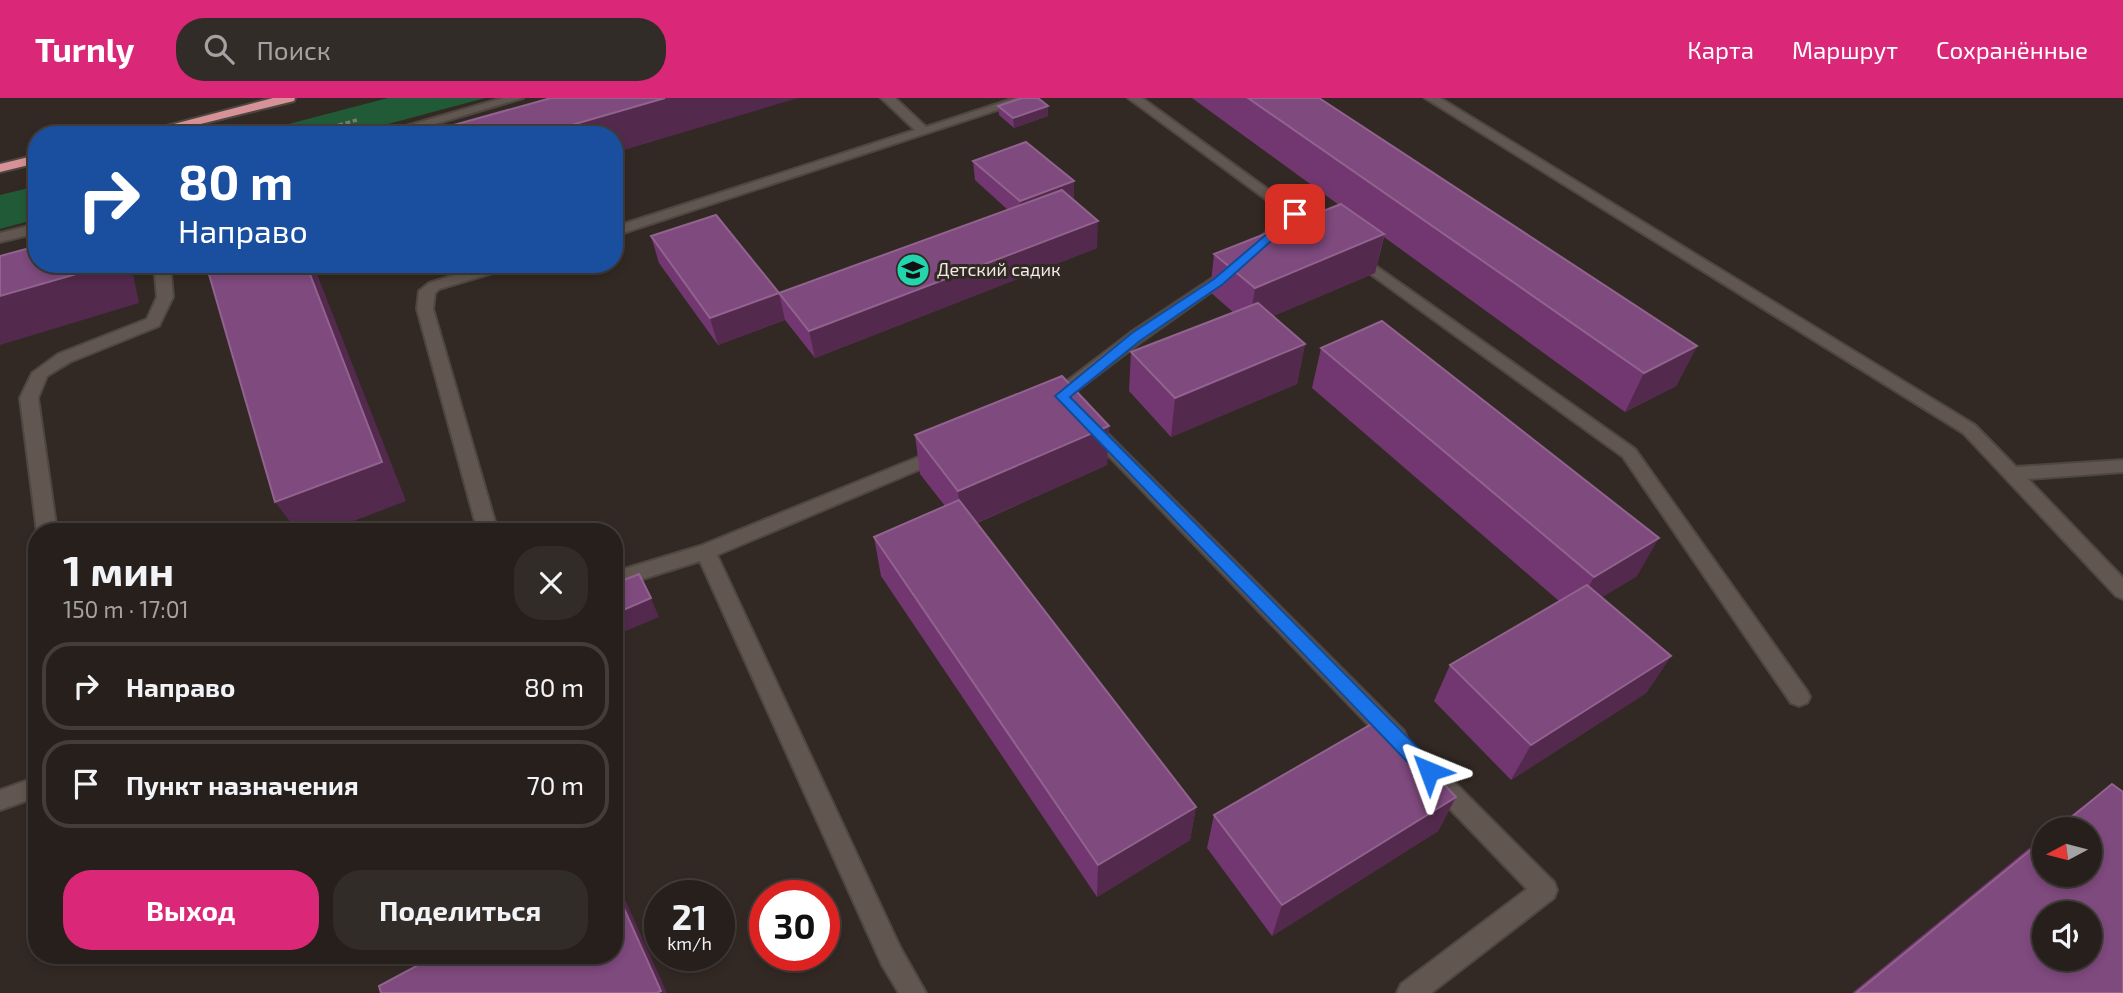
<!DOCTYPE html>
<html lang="ru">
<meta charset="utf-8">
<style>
:root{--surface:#261f1b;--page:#322c28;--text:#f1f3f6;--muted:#a4a2a3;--line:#423d3a;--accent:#db2777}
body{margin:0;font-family:"Exo 2",sans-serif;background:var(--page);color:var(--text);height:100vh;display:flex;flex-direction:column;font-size:26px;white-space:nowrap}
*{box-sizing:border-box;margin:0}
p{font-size:23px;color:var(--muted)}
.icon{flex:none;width:38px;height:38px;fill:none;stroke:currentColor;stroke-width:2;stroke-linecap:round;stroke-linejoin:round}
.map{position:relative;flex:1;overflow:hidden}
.panel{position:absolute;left:28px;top:425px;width:595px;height:441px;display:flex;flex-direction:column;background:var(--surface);border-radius:28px;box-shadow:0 4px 10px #0003,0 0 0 2px var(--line)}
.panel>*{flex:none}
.top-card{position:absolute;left:28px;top:28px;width:595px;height:147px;border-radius:28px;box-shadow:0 4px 10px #0003,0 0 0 2px var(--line);background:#1a4fa0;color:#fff;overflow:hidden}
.needle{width:46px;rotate:263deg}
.buttons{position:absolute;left:2032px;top:719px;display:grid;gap:14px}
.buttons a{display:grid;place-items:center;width:70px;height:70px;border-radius:50%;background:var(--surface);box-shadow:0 4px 10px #0003,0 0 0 2px var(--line);font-size:35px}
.speed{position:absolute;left:644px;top:782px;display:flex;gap:14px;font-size:35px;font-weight:700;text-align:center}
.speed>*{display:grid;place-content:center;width:91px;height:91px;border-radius:50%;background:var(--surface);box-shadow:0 4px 10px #0003,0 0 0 2px var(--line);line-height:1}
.speed small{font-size:18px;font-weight:400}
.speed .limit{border:10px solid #d22;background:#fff;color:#111}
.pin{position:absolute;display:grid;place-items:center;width:60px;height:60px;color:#fff;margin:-30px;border-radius:14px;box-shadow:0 4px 10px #0006}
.me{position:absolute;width:77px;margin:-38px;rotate:316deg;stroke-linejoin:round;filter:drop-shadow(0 0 5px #0008)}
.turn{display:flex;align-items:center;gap:24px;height:147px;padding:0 35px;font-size:32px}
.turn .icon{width:91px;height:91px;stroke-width:2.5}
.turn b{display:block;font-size:49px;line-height:60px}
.round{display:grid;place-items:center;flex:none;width:74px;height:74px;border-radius:28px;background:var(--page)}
.summary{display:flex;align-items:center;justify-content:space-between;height:119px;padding:0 35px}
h1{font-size:42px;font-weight:700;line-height:52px}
.cta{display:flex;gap:14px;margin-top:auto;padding:14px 35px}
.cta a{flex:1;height:80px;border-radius:28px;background:var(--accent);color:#fff;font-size:28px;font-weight:700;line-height:80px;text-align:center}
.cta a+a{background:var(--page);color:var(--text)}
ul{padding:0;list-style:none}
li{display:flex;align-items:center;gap:21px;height:88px;margin:0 14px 10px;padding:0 21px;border:4px solid var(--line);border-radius:28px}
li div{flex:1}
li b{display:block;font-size:26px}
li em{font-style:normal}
header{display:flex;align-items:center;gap:42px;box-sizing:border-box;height:98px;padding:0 35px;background:var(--accent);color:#fff}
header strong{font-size:33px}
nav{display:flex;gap:38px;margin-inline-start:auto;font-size:24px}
.search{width:490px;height:63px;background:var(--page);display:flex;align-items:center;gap:18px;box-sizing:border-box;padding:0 24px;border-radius:28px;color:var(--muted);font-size:26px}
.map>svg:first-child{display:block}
.green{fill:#205a37}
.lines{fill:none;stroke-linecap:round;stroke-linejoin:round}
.minor-casing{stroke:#4e4641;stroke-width:4}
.trunk-casing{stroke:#4e4641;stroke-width:4}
.path{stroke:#7e7671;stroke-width:3.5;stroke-dasharray:5 2.5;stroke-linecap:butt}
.minor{fill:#615650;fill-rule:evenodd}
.trunk{fill:#d69296;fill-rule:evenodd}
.wall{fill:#723771}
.shaded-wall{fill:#53294d}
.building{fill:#7f4a7e;stroke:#91638e;stroke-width:2;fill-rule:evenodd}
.route{fill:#1a73e8;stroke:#114b97;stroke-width:2}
.labels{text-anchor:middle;stroke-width:6;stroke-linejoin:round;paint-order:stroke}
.far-poi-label{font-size:18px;fill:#f1ebe7;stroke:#332924;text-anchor:start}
</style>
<header>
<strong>Turnly</strong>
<div class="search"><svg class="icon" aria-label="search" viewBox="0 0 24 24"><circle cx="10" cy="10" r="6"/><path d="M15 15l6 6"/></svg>Поиск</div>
<nav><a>Карта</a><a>Маршрут</a><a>Сохранённые</a></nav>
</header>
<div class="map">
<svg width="2123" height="895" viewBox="0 0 2123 895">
<rect width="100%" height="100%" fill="#332924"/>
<path class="green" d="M 388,0 L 485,0 L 347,37 L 246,37 Z
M 37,88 L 37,121 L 0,131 L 0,97 Z"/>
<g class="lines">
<defs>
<path id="minor" d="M 503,0 L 523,0 L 398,37 L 375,37 Z
M 881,0 L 895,0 L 926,29 L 1015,0 L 1034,0 L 614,138 L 614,129 L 915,32 Z
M 1128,0 L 1142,0 L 1302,116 L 1264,151 L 1254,151 L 1252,148 L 1254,145 L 1286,116 Z
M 1425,0 L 1440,0 L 1975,327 L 2016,369 L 2123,362 L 2123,374 L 2028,381 L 2123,480 L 2123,501 L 2116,498 L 1963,335 Z
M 37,126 L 37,135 L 0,144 L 0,135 Z
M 1356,154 L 1635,351 L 1807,593 L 1810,599 L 1807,605 L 1799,608 L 1791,605 L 1623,359 L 1351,162 L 1348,159 L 1351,156 Z
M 154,166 L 170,166 L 173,199 L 159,228 L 70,264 L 47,278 L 38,300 L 57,434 L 37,434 L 20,300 L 32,275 L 58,256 L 147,221 L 157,199 Z
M 491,166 L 515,166 L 513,169 L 439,191 L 435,195 L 433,211 L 498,434 L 478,434 L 417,211 L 419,193 L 429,185 Z
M 1231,168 L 1236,170 L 1239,173 L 1236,176 L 1142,243 L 1058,307 L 1046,307 L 1043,303 L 1046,299 L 1130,235 Z
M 1089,321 L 1095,323 L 1404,633 L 1407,640 L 1404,647 L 1396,650 L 1388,647 L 1083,331 L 1080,327 Z
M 943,349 L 949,351 L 952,355 L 949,359 L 717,457 L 900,849 L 926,895 L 899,895 L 882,867 L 700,463 L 614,490 L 614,474 L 700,448 Z
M 1437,672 L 1445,675 L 1554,784 L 1557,792 L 1554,800 L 1431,895 L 1397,895 L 1401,886 L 1527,791 L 1429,689 L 1426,682 L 1429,675 Z
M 37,679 L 37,699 L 0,712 L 0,692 Z"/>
<path id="trunk" d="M 273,0 L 295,0 L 294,3 L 156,37 L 132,37 Z
M 37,57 L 37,65 L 0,74 L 0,66 Z"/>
</defs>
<use href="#minor" class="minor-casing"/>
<use href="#trunk" class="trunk-casing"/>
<path class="path" d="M 302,37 L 357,22"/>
<use href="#minor" class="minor"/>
<use href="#trunk" class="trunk"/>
</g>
<path class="wall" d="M 1192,0 L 1319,0 L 1697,248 L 1676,288 L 1625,314 L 1384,139 L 1375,175 L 1273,218 L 1305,246 L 1297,286 L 1171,339 L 1129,293 L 1131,254 L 1233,214 L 1210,194 L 1214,156 L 1339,107 Z
M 998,8 L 1048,18 L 1014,30 L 999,17 Z
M 973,63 L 1074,102 L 1097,150 L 815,260 L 785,222 L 718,247 L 659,165 L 651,138 L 779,195 L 1008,112 L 975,82 Z
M 1321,250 L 1637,478 L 1602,499 L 1671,558 L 1646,595 L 1511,682 L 1434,603 L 1450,567 L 1559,503 L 1312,290 Z
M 1109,328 L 1107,367 L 977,425 L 1196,709 L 1190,742 L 1097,799 L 881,478 L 874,439 L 945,408 L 920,376 L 915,337 Z
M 2112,686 L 2123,895 L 1852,895 L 2044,738 L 2044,777 L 2090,732 L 2052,732 Z
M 1456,699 L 1438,733 L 1272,838 L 1207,750 L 1214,717 Z"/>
<path class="shaded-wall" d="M 665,0 L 798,0 L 614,55 L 614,37 L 537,37 Z
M 1048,8 L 1048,18 L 1014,30 L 1013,20 Z
M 1074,83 L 1074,102 L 1021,122 L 1020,103 Z
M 1098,123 L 1097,150 L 815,260 L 809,233 Z
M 1384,136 L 1375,175 L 1249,228 L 1255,190 Z
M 111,166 L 131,166 L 139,205 L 0,247 L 0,198 Z
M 306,166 L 313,166 L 406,403 L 325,434 L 298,434 L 275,404 Z
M 779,195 L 785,222 L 718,247 L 710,220 Z
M 1305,246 L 1297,286 L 1171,339 L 1175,300 Z
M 1697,248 L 1676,288 L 1625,314 L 1644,275 Z
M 1109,328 L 1107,367 L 962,431 L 958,393 Z
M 1659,440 L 1637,478 L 1574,516 L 1594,479 Z
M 651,500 L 659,519 L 614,538 L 614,516 Z
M 1671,558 L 1646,595 L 1511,682 L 1531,647 Z
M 1456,699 L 1438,733 L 1272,838 L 1282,807 Z
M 1196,709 L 1190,742 L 1097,799 L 1098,767 Z
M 614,781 L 619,788 L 667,895 L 657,895 L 614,788 Z"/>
<path class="building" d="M 551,0 L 665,0 L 537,37 L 418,37 Z
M 1022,0 L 1038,0 L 1048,8 L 1013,20 L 998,8 Z
M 1248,0 L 1319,0 L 1697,248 L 1644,275 Z
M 1026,44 L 1074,83 L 1020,103 L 973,63 Z
M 1062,92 L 1098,123 L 809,233 L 779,195 Z
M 1341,106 L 1384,136 L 1255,190 L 1214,156 Z
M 716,117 L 779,195 L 710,220 L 651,138 Z
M 37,148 L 37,166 L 111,166 L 0,198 L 0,158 Z
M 206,166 L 306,166 L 382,364 L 275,404 Z
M 1258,205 L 1305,246 L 1175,300 L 1131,254 Z
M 1382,223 L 1659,440 L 1594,479 L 1321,250 Z
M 1062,278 L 1109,328 L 958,393 L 915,337 Z
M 959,402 L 1196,709 L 1098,767 L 874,439 Z
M 639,476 L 651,500 L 614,516 L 614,486 Z
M 1587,487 L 1671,558 L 1531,647 L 1450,567 Z
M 1382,620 L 1456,699 L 1282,807 L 1214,717 Z
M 2112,686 L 2123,694 L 2123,895 L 1856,895 L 2044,741 L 2044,777 L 2090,777 L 2090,732 L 2056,732 ZM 2044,816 L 2090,816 L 2090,861 L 2044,861 Z
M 614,788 L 661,893 L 657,895 L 381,895 L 379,888 L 435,858 L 614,858 Z"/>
<path class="route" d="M 1295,112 L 1301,116 L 1299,118 L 1223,186 L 1141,242 L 1070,299 L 1435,667 L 1438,673 L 1435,679 L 1429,681 L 1422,679 L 1055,298 L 1132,235 L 1214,181 Z"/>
<defs>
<symbol id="school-disc" viewBox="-11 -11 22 22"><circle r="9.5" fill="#22d5af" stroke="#332924"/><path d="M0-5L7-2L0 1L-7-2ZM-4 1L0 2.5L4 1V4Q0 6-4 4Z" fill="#111"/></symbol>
</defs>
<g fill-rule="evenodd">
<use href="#school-disc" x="894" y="153" width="38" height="38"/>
</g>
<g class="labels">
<g class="far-poi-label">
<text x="937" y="178">Детский садик</text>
</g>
</g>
</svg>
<div class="buttons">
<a><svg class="needle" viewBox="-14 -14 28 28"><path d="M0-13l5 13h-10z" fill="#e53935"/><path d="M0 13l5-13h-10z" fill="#a4a2a3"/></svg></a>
<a><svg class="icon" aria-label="sound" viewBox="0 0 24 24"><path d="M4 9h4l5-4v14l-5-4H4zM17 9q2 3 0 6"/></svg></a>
</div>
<div class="speed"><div>21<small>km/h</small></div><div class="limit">30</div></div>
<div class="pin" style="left:1295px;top:116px;background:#d93025"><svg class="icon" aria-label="arrive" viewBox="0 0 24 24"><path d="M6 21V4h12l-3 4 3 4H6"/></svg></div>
<svg class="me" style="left:1429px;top:673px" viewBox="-20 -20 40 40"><path d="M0-17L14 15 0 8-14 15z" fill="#1a73e8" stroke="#fff" stroke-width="4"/></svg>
<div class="top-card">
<div class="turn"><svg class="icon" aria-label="right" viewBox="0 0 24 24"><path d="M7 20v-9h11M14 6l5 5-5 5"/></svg><div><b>80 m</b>Направо</div></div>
</div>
<section class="panel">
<div class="summary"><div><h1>1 мин</h1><p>150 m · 17:01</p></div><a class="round"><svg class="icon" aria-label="close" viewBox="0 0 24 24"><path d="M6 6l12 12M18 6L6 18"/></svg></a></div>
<ul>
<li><svg class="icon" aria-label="right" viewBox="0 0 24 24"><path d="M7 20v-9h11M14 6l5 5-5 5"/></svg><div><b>Направо</b></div><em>80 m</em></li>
<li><svg class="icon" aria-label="arrive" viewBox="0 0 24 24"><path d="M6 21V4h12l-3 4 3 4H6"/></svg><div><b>Пункт назначения</b></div><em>70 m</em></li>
</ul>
<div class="cta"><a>Выход</a><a>Поделиться</a></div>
</section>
</div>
